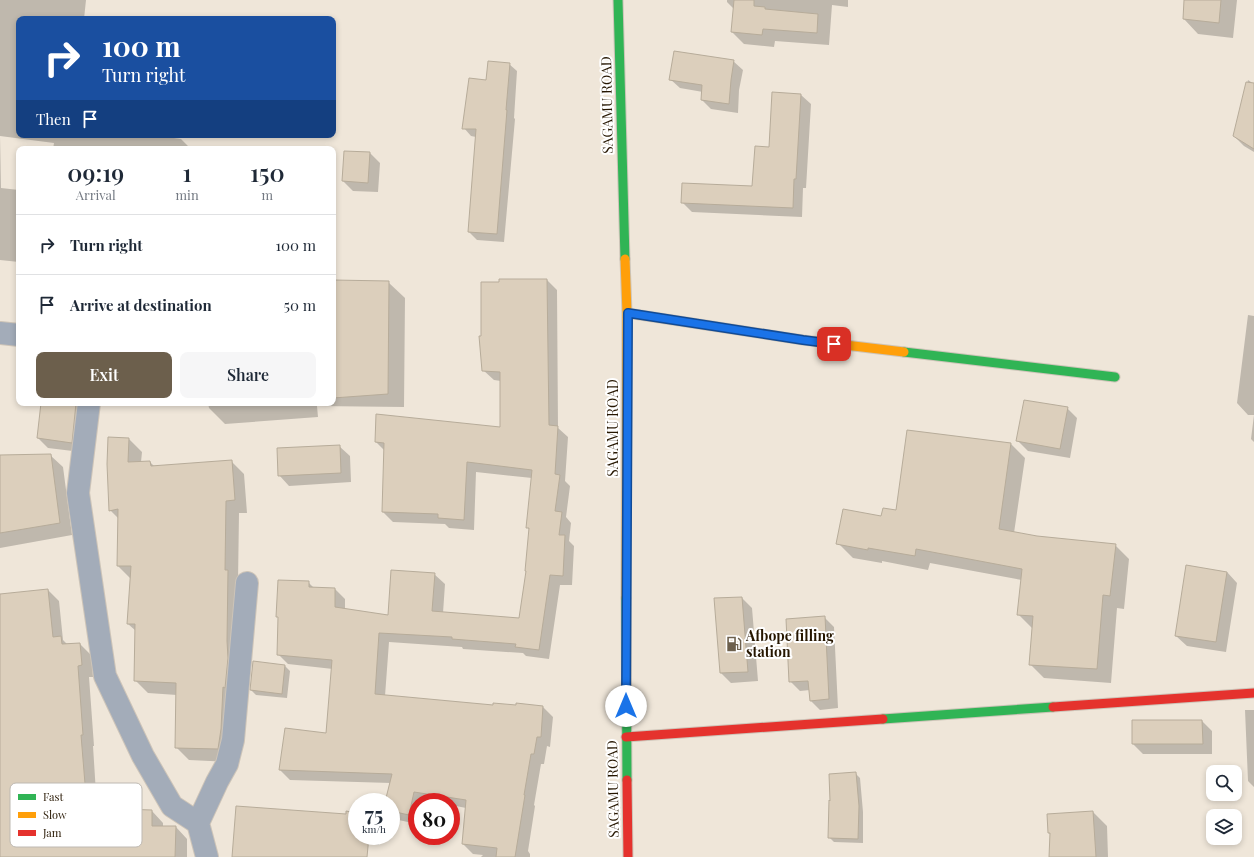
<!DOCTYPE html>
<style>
:root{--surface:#fff;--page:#f6f6f7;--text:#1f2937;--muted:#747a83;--line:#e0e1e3;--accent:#6c5f4c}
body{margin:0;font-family:"Playfair Display",serif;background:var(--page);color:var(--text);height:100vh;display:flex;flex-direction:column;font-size:15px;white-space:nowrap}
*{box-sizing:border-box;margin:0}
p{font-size:13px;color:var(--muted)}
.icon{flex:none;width:22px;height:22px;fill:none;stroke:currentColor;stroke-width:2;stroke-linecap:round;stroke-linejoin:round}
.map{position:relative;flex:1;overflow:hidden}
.side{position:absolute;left:16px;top:146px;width:320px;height:260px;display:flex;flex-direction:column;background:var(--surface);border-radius:8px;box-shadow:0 2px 6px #0003}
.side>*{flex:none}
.top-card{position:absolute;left:16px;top:16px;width:320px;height:122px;border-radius:8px;box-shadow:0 2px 6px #0003;background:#1a4fa0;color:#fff;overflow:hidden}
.buttons{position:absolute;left:1206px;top:765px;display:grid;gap:8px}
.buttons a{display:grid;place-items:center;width:36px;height:36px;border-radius:8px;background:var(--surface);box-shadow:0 2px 6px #0003;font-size:20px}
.speed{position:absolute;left:348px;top:793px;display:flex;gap:8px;font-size:20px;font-weight:700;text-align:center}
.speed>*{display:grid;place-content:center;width:52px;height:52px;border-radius:50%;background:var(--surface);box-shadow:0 2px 6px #0003;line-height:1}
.speed small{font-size:10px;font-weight:400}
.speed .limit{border:6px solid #d22;background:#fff;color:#111}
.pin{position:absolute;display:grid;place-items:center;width:34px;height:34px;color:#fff;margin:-17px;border-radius:8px;box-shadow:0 2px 6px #0006}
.me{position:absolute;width:44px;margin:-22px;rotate:0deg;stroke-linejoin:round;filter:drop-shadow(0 0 3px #0008)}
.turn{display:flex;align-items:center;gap:14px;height:84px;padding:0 20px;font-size:18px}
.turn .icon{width:52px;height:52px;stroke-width:2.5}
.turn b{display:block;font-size:28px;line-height:34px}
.then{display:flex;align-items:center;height:38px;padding:0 20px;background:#0003;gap:8px;font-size:15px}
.eta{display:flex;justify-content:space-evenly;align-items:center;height:68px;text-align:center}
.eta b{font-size:24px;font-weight:600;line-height:28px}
.primary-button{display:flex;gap:8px;margin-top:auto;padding:8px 20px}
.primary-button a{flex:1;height:46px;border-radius:8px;background:var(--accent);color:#fff;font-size:16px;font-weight:600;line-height:46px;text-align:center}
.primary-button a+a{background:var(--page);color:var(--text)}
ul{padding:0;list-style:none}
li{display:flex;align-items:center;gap:12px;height:60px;padding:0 20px;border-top:1px solid var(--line)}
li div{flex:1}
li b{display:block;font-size:15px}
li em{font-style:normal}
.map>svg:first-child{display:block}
.shadow{fill:#0003}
.building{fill:#dccfbc;stroke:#b7ac9a}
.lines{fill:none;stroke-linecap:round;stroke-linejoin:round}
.street-casing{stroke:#cdc4b8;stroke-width:24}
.fast-casing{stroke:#cdc4b8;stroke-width:11}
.slow-casing{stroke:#cdc4b8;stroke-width:11}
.jam-casing{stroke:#cdc4b8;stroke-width:11}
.street{stroke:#a3acb9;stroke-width:22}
.fast{stroke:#30b455;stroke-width:9}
.slow{stroke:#ff9f0a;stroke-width:9}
.jam{stroke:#e5322d;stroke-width:9}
.route-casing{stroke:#114b97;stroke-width:10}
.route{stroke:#1a73e8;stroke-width:7}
.labels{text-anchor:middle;stroke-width:4;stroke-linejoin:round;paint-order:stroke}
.street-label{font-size:14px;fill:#261600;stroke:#fff}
.poi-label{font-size:14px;font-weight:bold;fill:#261600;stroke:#fff;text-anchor:start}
.key{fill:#fff;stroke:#beb9b2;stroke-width:1}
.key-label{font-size:11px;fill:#261600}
</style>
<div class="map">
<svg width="1254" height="857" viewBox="0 0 1254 857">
<rect width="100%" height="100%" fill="#efe6d9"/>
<path class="shadow" d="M 0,0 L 86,0 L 84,19 L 19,19 L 19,135 L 153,135 L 181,139 L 191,149 L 53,149 L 54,143 L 0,136 L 1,188 L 19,190 L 19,262 L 0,260 Z
M 727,0 L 848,0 L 848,7 L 832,5 L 829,45 L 775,41 L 774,47 L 744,44 L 732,32 L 734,9 L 727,2 Z
M 1185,0 L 1237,0 L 1233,38 L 1198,34 L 1184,19 Z
M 241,18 L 259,19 L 240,19 Z
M 733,61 L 743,70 L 739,90 L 738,113 L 711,109 L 702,100 L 703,92 L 680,88 L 670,79 Z
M 509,64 L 517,71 L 514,118 L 515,119 L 504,242 L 477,240 L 469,232 L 476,137 L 471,136 L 464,128 L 487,81 Z
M 1248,80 L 1254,84 L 1254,152 L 1244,146 L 1234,136 Z
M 801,95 L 811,104 L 806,188 L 803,188 L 802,217 L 692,212 L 682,202 L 753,187 L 770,148 Z
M 370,153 L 380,163 L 378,192 L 353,191 L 343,181 Z
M 500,280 L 547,280 L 557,290 L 558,428 L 568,437 L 565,481 L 570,486 L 566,517 L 571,523 L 569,541 L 574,546 L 572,585 L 560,585 L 549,659 L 526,656 L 523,653 L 463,649 L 462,647 L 389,642 L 385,696 L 494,706 L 543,707 L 553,717 L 550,747 L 547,746 L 544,764 L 541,764 L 534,805 L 535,806 L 528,851 L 530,854 L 530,857 L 481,857 L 483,855 L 473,854 L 463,844 L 466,808 L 451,805 L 451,802 L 417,802 L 417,824 L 394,819 L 391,816 L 391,802 L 386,802 L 391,783 L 290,780 L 280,770 L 326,734 L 333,669 L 288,664 L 278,654 L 279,618 L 277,616 L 308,582 L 315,589 L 335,589 L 345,599 L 345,609 L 389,616 L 434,574 L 445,584 L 443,613 L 520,619 L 527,572 L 526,571 L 530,530 L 527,527 L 532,478 L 476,472 L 474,530 L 449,528 L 445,524 L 393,522 L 383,512 L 385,451 L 376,442 L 501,428 L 501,381 L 494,380 L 483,370 L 482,337 Z
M 333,281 L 388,282 L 405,298 L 404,407 L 317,406 L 318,417 L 225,424 L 209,408 L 208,403 L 333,403 Z
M 1248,315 L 1254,316 L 1254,415 L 1248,415 L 1237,403 Z
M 42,403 L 88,403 L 81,452 L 48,448 L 38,438 Z
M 1067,408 L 1077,418 L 1070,458 L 1028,451 L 1018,441 Z
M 1254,415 L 1254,442 L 1251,439 Z
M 908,431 L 1011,444 L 1025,458 L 1014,533 L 1037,537 L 1115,545 L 1129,559 L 1124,609 L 1117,608 L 1111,683 L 1044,678 L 1030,664 L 1032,628 L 1018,614 L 1022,580 L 930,563 L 928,570 L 882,561 L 882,563 L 853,558 L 839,544 L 882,517 L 897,512 Z
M 129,439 L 142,452 L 141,462 L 150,462 L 155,467 L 231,461 L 244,474 L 247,513 L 239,513 L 238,582 L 231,762 L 189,760 L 176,747 L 177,695 L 148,693 L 135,680 L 136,631 L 128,624 L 131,579 L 118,566 L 119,519 L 110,510 Z
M 339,446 L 350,456 L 351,482 L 289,486 L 279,475 Z
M 50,455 L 63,467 L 72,535 L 0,548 L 0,456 Z
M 1227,572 L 1237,583 L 1226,652 L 1187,646 L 1176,636 Z
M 48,590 L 59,601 L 63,640 L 68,645 L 80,644 L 91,655 L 93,677 L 89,677 L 94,746 L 93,746 L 97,809 L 152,811 L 163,823 L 163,827 L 176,827 L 187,839 L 187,857 L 0,857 L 0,595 Z
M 742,598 L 752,608 L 758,681 L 731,683 L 721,673 Z
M 824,617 L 834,627 L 838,708 L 820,710 L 811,701 L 810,690 L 800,691 L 790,681 Z
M 253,662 L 285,666 L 290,671 L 287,698 L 256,695 L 251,690 Z
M 1245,710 L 1254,710 L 1254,787 L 1248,781 Z
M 1133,721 L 1202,721 L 1212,731 L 1212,754 L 1143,754 L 1133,744 Z
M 855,773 L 860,778 L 863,812 L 863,843 L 834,842 L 829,837 Z
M 1093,812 L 1107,826 L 1108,857 L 1050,857 L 1051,835 L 1049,833 Z
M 357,814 L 357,836 L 380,836 L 379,845 L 355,842 Z"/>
<path class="building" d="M 734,0 L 754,0 L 754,6 L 765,7 L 765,9 L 818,14 L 817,33 L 763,29 L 762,35 L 731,32 Z
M 1184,0 L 1221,0 L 1219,23 L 1183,19 Z
M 674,51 L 734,60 L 731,80 L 729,104 L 701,100 L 702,85 L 669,80 Z
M 488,61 L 510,63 L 506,110 L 507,110 L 497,234 L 468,232 L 476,129 L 462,129 L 469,78 L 486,80 Z
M 1246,82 L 1254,83 L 1254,149 L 1233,136 Z
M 772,92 L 801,94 L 796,179 L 794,179 L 793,208 L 681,203 L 682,183 L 752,186 L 755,146 L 769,147 Z
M 344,151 L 370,152 L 368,183 L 342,181 Z
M 499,279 L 547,279 L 549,425 L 558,426 L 555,474 L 560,475 L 555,511 L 562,512 L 559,535 L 565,535 L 563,576 L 550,575 L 539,650 L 515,647 L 516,644 L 452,639 L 452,637 L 379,633 L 375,694 L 493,705 L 493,703 L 516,705 L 516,703 L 543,706 L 541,737 L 537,737 L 534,754 L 531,754 L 524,795 L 525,795 L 515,857 L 496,857 L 497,848 L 462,844 L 466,800 L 414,792 L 409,815 L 391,811 L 391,802 L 385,802 L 392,774 L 279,770 L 285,728 L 326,733 L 332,660 L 277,655 L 278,617 L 276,617 L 278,580 L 309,581 L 309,587 L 335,588 L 335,607 L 388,615 L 391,570 L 435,573 L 432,611 L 519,618 L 526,571 L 525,571 L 529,528 L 526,528 L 532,470 L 467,462 L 464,520 L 438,518 L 438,514 L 382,512 L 384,443 L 375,442 L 376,414 L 500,427 L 500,372 L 482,371 L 479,336 L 481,336 L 481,282 L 499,282 Z
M 333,280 L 389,281 L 388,394 L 333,398 Z
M 1024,400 L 1068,407 L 1060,449 L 1016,441 Z
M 41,403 L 76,403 L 72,443 L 37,438 Z
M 907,430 L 1011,443 L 999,529 L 1037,536 L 1116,544 L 1110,596 L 1103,595 L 1097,669 L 1029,665 L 1033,616 L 1017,615 L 1022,569 L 916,549 L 915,556 L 868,548 L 868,550 L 836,544 L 843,509 L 881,516 L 883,508 L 896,510 Z
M 108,437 L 129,438 L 128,462 L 150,461 L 151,466 L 232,460 L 235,500 L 226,501 L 225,570 L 228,570 L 227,641 L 228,658 L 225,688 L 223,687 L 221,729 L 218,749 L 175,748 L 176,683 L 134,681 L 135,624 L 127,624 L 131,566 L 117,566 L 118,509 L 109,511 L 107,464 Z
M 340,445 L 341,473 L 278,476 L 277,448 Z
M 51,454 L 60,523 L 0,533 L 0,455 Z
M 1186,565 L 1227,572 L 1216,642 L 1175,636 Z
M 48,589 L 53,637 L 61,636 L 62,644 L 80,643 L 82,665 L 78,666 L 83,735 L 81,735 L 87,808 L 152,810 L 152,826 L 176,826 L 175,857 L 0,857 L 0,594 Z
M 742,597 L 748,672 L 720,673 L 714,598 Z
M 825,616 L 829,699 L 810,701 L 808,681 L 789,682 L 786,619 Z
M 253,661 L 285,665 L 282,694 L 250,690 Z
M 1132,720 L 1202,720 L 1203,744 L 1132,744 Z
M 856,772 L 859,806 L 858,839 L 828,838 L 829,800 L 830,801 L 829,774 Z
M 236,806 L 346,814 L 346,811 L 357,813 L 357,836 L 369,836 L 367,857 L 232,857 Z
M 1093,811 L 1096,857 L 1049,857 L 1050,833 L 1048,833 L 1047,814 Z"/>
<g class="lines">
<defs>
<path id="street" d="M 0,333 L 19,335
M 89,403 L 78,493 L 105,676 L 143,756 L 172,806 L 198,823 L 207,857
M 198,823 L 217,782 L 227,764 L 233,740 L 247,583"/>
<path id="fast" d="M 618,0 L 625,259
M 904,352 L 1115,377
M 626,598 L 627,780
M 883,719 L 1053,707"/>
<path id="slow" d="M 625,259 L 627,313 L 626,598
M 627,313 L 803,340 L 904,352"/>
<path id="jam" d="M 1053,707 L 1254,693
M 626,737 L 883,719
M 627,780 L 628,857"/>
</defs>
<use href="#street" class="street-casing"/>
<use href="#fast" class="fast-casing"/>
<use href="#slow" class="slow-casing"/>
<use href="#jam" class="jam-casing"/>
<use href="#street" class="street"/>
<use href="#fast" class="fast"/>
<use href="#slow" class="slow"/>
<use href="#jam" class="jam"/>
</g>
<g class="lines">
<defs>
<path id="route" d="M 626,706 L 628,313 L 803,340 L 834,344"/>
</defs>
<use href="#route" class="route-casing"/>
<use href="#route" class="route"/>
</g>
<defs>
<symbol id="fuel-bare" viewBox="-9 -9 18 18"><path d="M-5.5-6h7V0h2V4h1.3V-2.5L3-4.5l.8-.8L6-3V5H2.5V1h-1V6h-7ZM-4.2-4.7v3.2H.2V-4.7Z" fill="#6c5f4c" stroke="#fff" stroke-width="2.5" paint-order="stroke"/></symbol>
</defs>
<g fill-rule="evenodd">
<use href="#fuel-bare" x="723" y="633" width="22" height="22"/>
</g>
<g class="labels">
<g class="street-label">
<text transform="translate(607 105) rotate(-91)" y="5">SAGAMU ROAD</text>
<text transform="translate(613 428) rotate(-90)" y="5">SAGAMU ROAD</text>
<text transform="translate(613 789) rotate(-91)" y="5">SAGAMU ROAD</text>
</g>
<g class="poi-label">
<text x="746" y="641">Afbope filling<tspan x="746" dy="16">station</tspan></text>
</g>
</g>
<rect x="10" y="783" width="132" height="64" rx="6" class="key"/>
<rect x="18" y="794" width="18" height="6" fill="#30b455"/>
<rect x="18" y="812" width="18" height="6" fill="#ff9f0a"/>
<rect x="18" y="830" width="18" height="6" fill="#e5322d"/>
<g class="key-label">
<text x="43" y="801">Fast</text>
<text x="43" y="819">Slow</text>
<text x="43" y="837">Jam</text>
</g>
</svg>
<div class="buttons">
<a><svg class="icon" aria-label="search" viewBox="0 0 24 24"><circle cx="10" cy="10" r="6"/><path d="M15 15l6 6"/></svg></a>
<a><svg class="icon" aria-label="layers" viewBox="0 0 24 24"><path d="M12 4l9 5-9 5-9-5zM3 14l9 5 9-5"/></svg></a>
</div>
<div class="speed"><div>75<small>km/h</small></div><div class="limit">80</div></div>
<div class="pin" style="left:834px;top:344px;background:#d93025"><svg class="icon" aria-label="arrive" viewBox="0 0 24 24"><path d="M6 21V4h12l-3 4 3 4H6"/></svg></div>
<svg class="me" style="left:626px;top:706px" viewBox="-20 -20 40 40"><circle r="19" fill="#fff"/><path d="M0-13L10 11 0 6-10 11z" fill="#1a73e8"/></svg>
<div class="top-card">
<div class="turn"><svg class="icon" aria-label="right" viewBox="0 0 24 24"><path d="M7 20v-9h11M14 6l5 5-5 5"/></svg><div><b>100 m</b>Turn right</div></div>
<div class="then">Then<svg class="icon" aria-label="arrive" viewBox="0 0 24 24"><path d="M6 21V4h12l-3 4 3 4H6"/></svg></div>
</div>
<section class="side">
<div class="eta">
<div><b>09:19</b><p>Arrival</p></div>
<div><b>1</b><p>min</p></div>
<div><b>150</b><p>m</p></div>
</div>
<ul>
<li><svg class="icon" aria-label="right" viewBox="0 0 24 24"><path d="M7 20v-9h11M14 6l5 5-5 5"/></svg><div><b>Turn right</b></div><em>100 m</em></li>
<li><svg class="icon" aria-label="arrive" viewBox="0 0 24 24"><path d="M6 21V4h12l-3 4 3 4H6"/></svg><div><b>Arrive at destination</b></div><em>50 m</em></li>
</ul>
<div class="primary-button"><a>Exit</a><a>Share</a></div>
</section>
</div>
